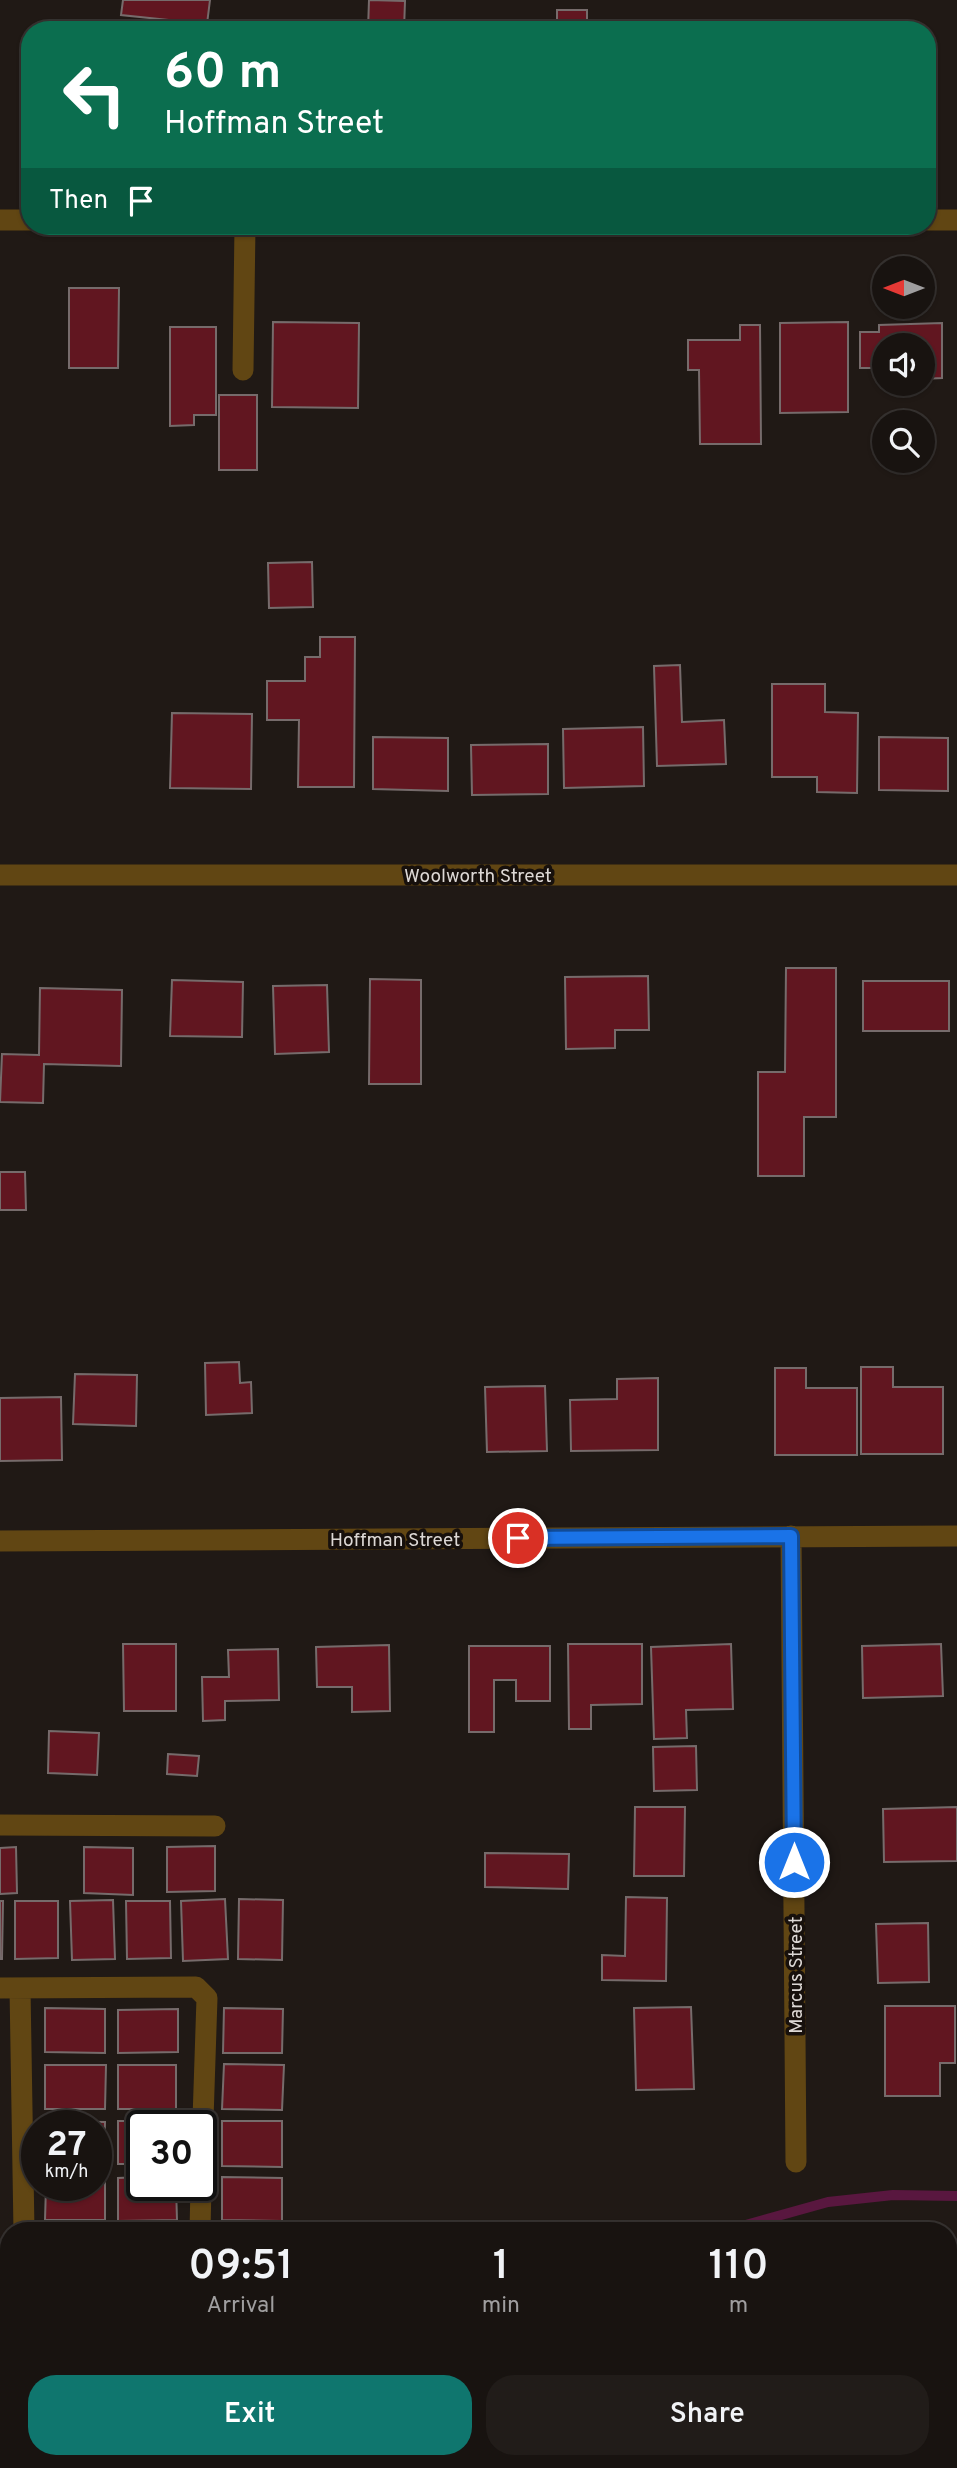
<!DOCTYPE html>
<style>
:root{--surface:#181310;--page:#211c19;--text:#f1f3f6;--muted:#9f9e9f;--line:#363230;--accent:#0f766e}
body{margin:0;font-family:Overpass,sans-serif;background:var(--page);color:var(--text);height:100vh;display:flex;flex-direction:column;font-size:26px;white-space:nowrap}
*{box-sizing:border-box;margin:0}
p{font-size:23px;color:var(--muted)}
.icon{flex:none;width:38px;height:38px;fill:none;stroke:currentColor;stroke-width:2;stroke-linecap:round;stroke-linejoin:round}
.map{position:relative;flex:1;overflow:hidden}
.details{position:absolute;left:0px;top:2222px;width:957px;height:247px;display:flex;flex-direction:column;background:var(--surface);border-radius:28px 28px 0 0;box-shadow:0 2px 5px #0004,0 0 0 2px var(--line)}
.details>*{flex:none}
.guide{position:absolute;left:21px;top:21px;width:915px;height:214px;border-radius:28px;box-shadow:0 2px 5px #0004,0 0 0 2px var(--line);background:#0b6e4f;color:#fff;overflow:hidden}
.needle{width:46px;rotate:270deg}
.controls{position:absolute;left:872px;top:256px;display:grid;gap:14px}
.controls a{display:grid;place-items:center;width:63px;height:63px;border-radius:50%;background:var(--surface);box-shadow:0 2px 5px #0004,0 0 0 2px var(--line);font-size:35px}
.speed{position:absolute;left:21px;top:2110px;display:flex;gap:14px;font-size:35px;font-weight:700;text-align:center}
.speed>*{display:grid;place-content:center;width:91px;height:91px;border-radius:50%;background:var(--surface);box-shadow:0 2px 5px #0004,0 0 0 2px var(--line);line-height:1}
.speed small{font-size:18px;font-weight:400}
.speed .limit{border:4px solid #111;border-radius:10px;background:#fff;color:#111}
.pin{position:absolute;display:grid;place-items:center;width:60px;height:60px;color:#fff;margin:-30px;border:4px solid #fff;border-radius:50%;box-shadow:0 2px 7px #0007}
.me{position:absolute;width:77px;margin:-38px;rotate:0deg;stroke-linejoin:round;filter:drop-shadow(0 0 5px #0008)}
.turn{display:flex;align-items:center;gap:24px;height:147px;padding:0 28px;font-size:32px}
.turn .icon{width:91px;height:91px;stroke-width:2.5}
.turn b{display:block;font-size:49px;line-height:60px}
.then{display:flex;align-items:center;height:66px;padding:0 28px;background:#0003;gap:14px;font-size:26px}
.eta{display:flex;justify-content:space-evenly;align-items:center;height:119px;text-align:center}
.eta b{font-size:42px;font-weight:600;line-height:49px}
.action{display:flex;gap:14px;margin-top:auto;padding:14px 28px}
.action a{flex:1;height:80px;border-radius:28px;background:var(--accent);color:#fff;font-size:28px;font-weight:600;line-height:80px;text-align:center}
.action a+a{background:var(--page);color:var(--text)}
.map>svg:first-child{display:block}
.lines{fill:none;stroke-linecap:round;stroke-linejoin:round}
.stream{stroke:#59173f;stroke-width:10}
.building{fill:#611620;stroke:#766b6b;stroke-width:2}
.minor{stroke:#614613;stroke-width:21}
.route-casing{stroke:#114b97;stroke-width:18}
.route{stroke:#1a73e8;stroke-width:12}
.labels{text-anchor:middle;stroke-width:7;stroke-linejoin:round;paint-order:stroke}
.street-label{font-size:19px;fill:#ddd8d5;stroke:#17100c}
</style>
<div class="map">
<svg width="957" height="2468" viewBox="0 0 957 2468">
<rect width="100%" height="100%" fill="#201915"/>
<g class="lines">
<path class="stream" d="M 724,2231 L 828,2202 L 893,2195 L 957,2196
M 0,2461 L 9,2459"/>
</g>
<path class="building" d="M 123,0 L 210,0 L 207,24 L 121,15 Z
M 369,0 L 405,1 L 404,30 L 368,30 Z
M 557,10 L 587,10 L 587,30 L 557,30 Z
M 69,288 L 119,288 L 118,368 L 69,368 Z
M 273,322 L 359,323 L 358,408 L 272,407 Z
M 848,322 L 848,412 L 780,413 L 780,323 Z
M 942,323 L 942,378 L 922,379 L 922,345 L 884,345 L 884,368 L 860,368 L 860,332 L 879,332 L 879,325 Z
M 740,325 L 760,325 L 761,444 L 700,444 L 699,370 L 688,370 L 688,340 L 740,340 Z
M 170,327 L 216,327 L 216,415 L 194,415 L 194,425 L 170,426 Z
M 219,395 L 257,395 L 257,470 L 219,470 Z
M 312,562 L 313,607 L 269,608 L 268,563 Z
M 320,637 L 355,637 L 354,787 L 298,787 L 299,720 L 267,720 L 267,681 L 305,681 L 305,657 L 320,657 Z
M 680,665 L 682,722 L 724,720 L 726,764 L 657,766 L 654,666 Z
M 772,684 L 825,684 L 825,712 L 858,713 L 857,793 L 817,792 L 817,777 L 772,777 Z
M 172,713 L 252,714 L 251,789 L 170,788 Z
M 643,727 L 644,786 L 564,788 L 563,729 Z
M 373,737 L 448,738 L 448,791 L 373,789 Z
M 879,737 L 948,738 L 948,791 L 879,790 Z
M 548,744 L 548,794 L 472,795 L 471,745 Z
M 786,968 L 836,968 L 836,1117 L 804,1117 L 804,1176 L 758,1176 L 758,1072 L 785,1072 Z
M 648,976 L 649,1030 L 615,1030 L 615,1048 L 566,1049 L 565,977 Z
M 370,979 L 421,980 L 421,1084 L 369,1084 Z
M 172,980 L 243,982 L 242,1037 L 170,1036 Z
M 863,981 L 949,981 L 949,1031 L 863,1031 Z
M 327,985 L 329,1052 L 275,1054 L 273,986 Z
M 40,988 L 122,990 L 121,1066 L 44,1064 L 43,1103 L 0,1102 L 2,1054 L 39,1055 Z
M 0,1172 L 25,1172 L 26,1210 L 0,1210 Z
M 239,1362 L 240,1383 L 251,1382 L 252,1413 L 206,1415 L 205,1363 Z
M 861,1367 L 893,1367 L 893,1387 L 943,1387 L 943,1454 L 861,1454 Z
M 775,1368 L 806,1368 L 806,1388 L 857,1388 L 857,1455 L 775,1455 Z
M 75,1374 L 137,1375 L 136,1426 L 73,1424 Z
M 658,1378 L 658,1450 L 571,1451 L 570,1400 L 617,1399 L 617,1379 Z
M 545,1386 L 547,1451 L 487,1452 L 485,1387 Z
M 61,1397 L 62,1460 L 0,1461 L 0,1398 Z
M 123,1644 L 176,1644 L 176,1711 L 124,1711 Z
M 568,1644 L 642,1644 L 642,1704 L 591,1705 L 591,1729 L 569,1729 Z
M 731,1644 L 733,1709 L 686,1710 L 687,1738 L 654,1739 L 651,1647 Z
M 941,1644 L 943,1696 L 863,1698 L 862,1646 Z
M 389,1645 L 390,1711 L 352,1712 L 352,1687 L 317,1687 L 316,1647 Z
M 469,1646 L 550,1646 L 550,1701 L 516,1701 L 516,1680 L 494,1680 L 494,1732 L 469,1732 Z
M 278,1649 L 279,1700 L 225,1701 L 225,1720 L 203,1721 L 202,1677 L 229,1677 L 228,1650 Z
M 49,1731 L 99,1733 L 97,1775 L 48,1773 Z
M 696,1746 L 697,1790 L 654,1791 L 653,1747 Z
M 168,1754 L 199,1756 L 197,1776 L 167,1774 Z
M 635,1807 L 685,1807 L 684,1876 L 634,1876 Z
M 957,1807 L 957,1861 L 884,1862 L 883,1809 Z
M 215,1846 L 215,1891 L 167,1892 L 167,1847 Z
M 16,1847 L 17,1893 L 0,1894 L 0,1848 Z
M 84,1847 L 133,1848 L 133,1895 L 84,1893 Z
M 485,1853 L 569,1854 L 568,1889 L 485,1887 Z
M 626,1897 L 667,1898 L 666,1981 L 602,1980 L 602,1955 L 625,1956 Z
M 225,1899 L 228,1959 L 183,1961 L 181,1901 Z
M 239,1899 L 283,1900 L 282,1960 L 238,1959 Z
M 113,1900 L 115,1959 L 72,1960 L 70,1901 Z
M 0,1901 L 3,1901 L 2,1959 L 0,1959 Z
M 15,1901 L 58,1901 L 58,1958 L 15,1959 Z
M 126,1901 L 170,1901 L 171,1958 L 127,1959 Z
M 928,1923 L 929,1982 L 878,1983 L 876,1924 Z
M 885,2006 L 955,2006 L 955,2063 L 940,2063 L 940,2096 L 885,2096 Z
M 691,2007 L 694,2089 L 636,2090 L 634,2008 Z
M 45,2008 L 105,2009 L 105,2053 L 45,2052 Z
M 224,2008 L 283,2009 L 282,2053 L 223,2053 Z
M 178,2009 L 178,2052 L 118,2053 L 118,2010 Z
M 224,2064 L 284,2065 L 282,2110 L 222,2109 Z
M 45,2065 L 106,2065 L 105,2109 L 45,2109 Z
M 118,2065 L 176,2065 L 176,2109 L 118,2109 Z
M 45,2121 L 105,2122 L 104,2165 L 96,2165 L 96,2126 L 45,2126 Z
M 118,2121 L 177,2121 L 177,2126 L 142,2126 L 142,2164 L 118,2164 Z
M 222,2121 L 282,2121 L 282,2167 L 222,2166 Z
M 96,2177 L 105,2177 L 105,2220 L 45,2220 L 46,2186 L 96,2186 Z
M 142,2177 L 142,2186 L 176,2186 L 177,2220 L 118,2221 L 118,2178 Z
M 222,2177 L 282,2178 L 282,2221 L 222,2220 Z
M 948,2352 L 957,2352 L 957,2418 L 948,2418 Z
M 0,2357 L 9,2391 L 9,2405 L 0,2407 Z"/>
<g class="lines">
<path class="minor" d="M 0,220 L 30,220
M 928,220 L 957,220
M 243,370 L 245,226
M 0,875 L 957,875
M 791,1536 L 796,2162
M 0,1541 L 957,1536
M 0,1825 L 215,1826
M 0,1988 L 196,1987 L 207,1998 L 201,2180
M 20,1988 L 24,2231
M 200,2231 L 201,2186
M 0,2329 L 9,2327
M 948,2339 L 957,2338
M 799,2460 L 799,2468"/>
</g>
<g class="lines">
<defs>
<path id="route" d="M 518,1538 L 791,1536 L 794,1862"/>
</defs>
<use href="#route" class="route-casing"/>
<use href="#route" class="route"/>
</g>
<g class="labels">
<g class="street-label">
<text x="478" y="882">Woolworth Street</text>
<text x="395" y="1546">Hoffman Street</text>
<text transform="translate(795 1975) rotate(-90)" y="7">Marcus Street</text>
</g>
</g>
</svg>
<div class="controls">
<a><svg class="needle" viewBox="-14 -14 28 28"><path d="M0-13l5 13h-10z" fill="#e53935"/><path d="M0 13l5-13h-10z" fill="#9f9e9f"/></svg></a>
<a><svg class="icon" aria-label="sound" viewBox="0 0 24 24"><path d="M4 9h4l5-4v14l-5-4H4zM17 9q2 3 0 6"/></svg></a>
<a><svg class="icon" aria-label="search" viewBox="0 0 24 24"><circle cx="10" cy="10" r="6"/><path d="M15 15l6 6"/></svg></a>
</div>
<div class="speed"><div>27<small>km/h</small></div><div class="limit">30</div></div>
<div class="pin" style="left:518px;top:1538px;background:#d93025"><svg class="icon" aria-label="arrive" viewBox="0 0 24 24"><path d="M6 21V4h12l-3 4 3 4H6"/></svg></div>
<svg class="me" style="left:794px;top:1862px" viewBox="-20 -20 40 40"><circle r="17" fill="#1a73e8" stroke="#fff" stroke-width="3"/><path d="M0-11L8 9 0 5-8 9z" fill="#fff"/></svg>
<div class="guide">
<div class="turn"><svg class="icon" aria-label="left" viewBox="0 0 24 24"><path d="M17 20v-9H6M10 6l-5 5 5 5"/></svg><div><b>60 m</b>Hoffman Street</div></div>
<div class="then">Then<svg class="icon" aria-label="arrive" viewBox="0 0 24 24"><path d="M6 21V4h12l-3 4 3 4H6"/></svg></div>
</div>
<section class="details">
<div class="eta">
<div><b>09:51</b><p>Arrival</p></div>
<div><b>1</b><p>min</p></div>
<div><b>110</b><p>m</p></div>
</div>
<div class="action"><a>Exit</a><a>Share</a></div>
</section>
</div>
